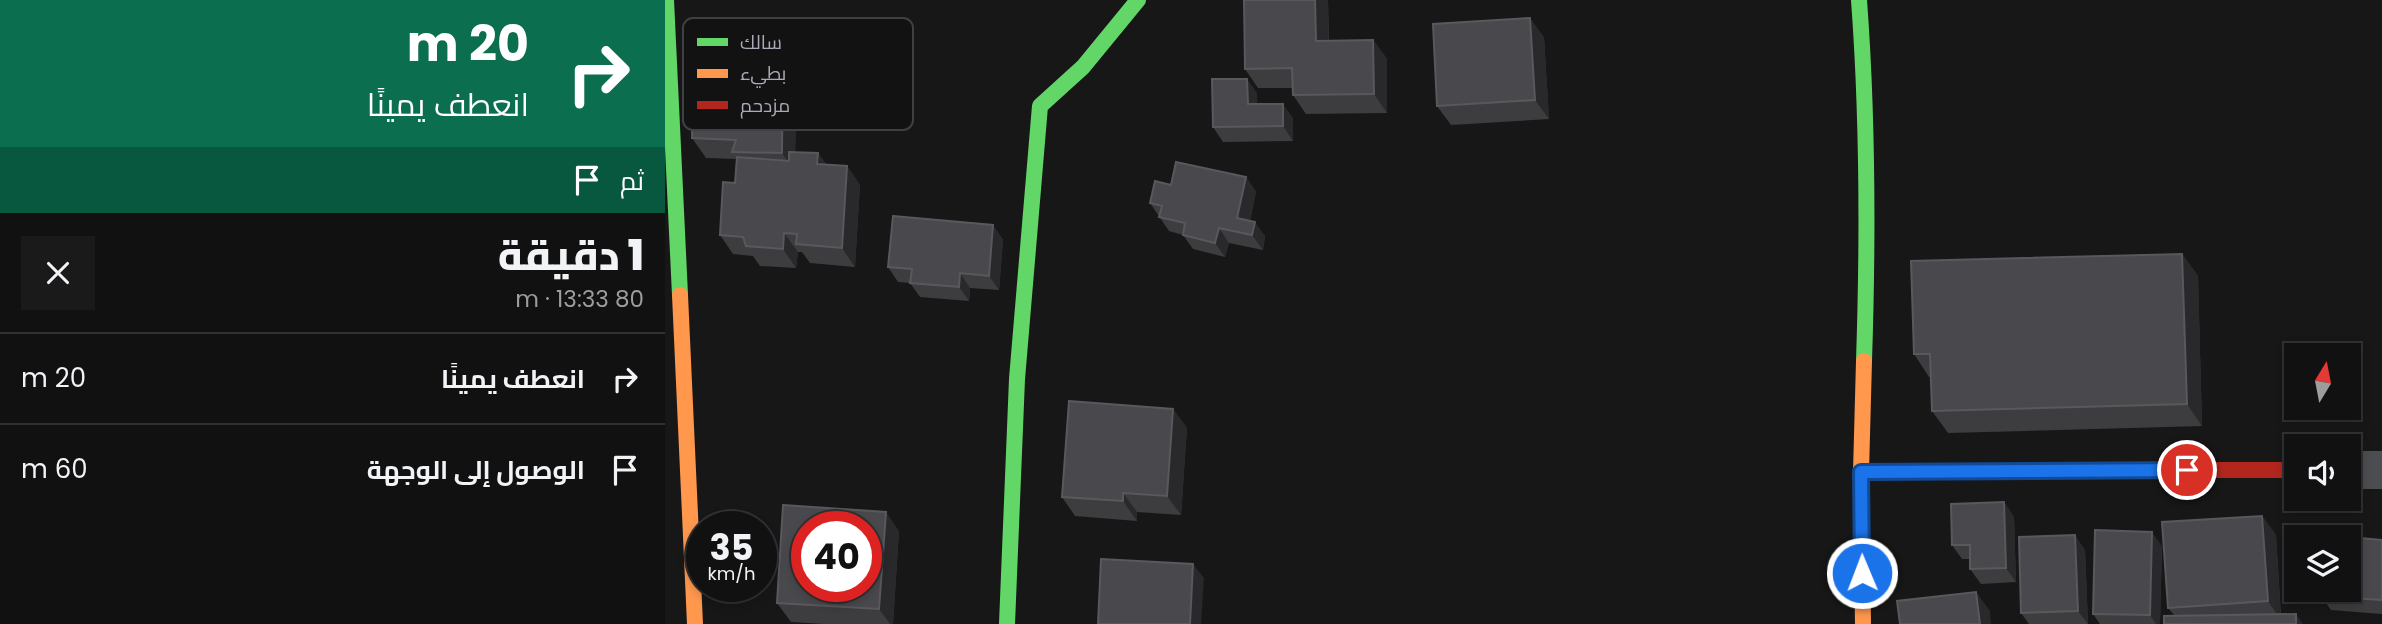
<!DOCTYPE html>
<html lang="ar">
<meta charset="utf-8">
<style>
:root{--surface:#111112;--page:#1a1a1b;--text:#f1f3f6;--muted:#9c9d9f;--line:#303132}
body{margin:0;font-family:Poppins,Cairo,sans-serif;background:var(--page);color:var(--text);direction:rtl;height:100vh;display:flex;flex-direction:column;font-size:26px;white-space:nowrap}
*{box-sizing:border-box;margin:0}
p{font-size:23px;color:var(--muted)}
.icon{flex:none;width:38px;height:38px;fill:none;stroke:currentColor;stroke-width:2;stroke-linecap:round;stroke-linejoin:round}
.map{position:relative;flex:1;overflow:hidden;direction:ltr}
.details{display:flex;flex-direction:column;background:var(--surface);width:665px}
.details>*{flex:none}
.top-card{background:#0b6e4f;color:#fff;overflow:hidden}
.needle{width:46px;rotate:10deg}
.tools{position:absolute;left:1619px;top:343px;display:grid;gap:14px}
.tools a{display:grid;place-items:center;width:77px;height:77px;border-radius:0px;background:var(--surface);box-shadow:0 4px 10px #0003,0 0 0 2px var(--line);font-size:35px}
.speed{position:absolute;left:21px;top:511px;display:flex;gap:14px;font-size:35px;font-weight:700;text-align:center}
.speed>*{display:grid;place-content:center;width:91px;height:91px;border-radius:50%;background:var(--surface);box-shadow:0 4px 10px #0003,0 0 0 2px var(--line);line-height:1}
.speed small{font-size:18px;font-weight:400}
.speed .limit{border:10px solid #d22;background:#fff;color:#111}
.pin{position:absolute;display:grid;place-items:center;width:60px;height:60px;color:#fff;margin:-30px;border:4px solid #fff;border-radius:50%;box-shadow:0 2px 7px #0007}
.me{position:absolute;width:77px;margin:-38px;rotate:359deg;stroke-linejoin:round;filter:drop-shadow(0 0 5px #0008)}
.turn{display:flex;align-items:center;gap:24px;height:147px;padding:0 21px;font-size:32px}
.turn .icon{width:91px;height:91px;stroke-width:2.5}
.turn b{display:block;font-size:49px;line-height:60px}
.then{display:flex;align-items:center;height:66px;padding:0 21px;background:#0003;gap:14px;font-size:26px}
.round{display:grid;place-items:center;flex:none;width:74px;height:74px;border-radius:0px;background:var(--page)}
.head{display:flex;align-items:center;justify-content:space-between;height:119px;padding:0 21px}
h1{font-size:42px;font-weight:800;line-height:52px}
ul{padding:0;list-style:none}
li{display:flex;align-items:center;gap:21px;height:91px;padding:0 21px;border-top:2px solid var(--line)}
li div{flex:1}
li b{display:block;font-size:26px}
li em{font-style:normal}
main{display:flex;flex:1;min-height:0}
.map>svg:first-child{display:block}
.lines{fill:none;stroke-linecap:round;stroke-linejoin:round}
.street{stroke:#4c4d50;stroke-width:38}
.fast{stroke:#63d668;stroke-width:16}
.slow{stroke:#ff974d;stroke-width:16}
.jam{stroke:#b3261e;stroke-width:16}
.wall{fill:#3d3d40}
.shaded-wall{fill:#29292b}
.building{fill:#49494d;stroke:#58585d;stroke-width:2;fill-rule:evenodd}
.route-casing{stroke:#114b97;stroke-width:18}
.route{stroke:#1a73e8;stroke-width:12}
.key{fill:#121213;stroke:#404044;stroke-width:2}
.key-label{font-size:19px;fill:#aaabb7}
</style>
<main>
<div class="map">
<svg width="1717" height="624" viewBox="0 0 1717 624">
<rect width="100%" height="100%" fill="#171718"/>
<g class="lines">
<path class="street" d="M 1684,470 L 1717,470"/>
<path class="fast" d="M 1,0 L 15,295
M 1194,0 C 1203,121 1203,240 1199,361
M 1196,472 L 1536,470
M 342,624 L 352,379 L 375,106 L 418,67 L 473,0"/>
<path class="slow" d="M 15,295 L 30,624
M 1198,624 L 1196,472 L 1199,361"/>
<path class="jam" d="M 1536,470 L 1631,470"/>
</g>
<path class="wall" d="M 579,0 L 663,0 L 664,40 L 708,40 L 722,59 L 722,113 L 641,114 L 628,95 L 627,88 L 593,88 L 580,69 Z
M 879,37 L 884,119 L 786,125 L 772,106 Z
M 118,49 L 132,68 L 130,152 L 153,153 L 161,164 L 182,166 L 195,185 L 190,267 L 145,263 L 137,252 L 133,252 L 131,268 L 95,266 L 88,256 L 68,254 L 55,235 L 70,183 L 72,159 L 41,158 L 27,138 Z
M 592,93 L 592,104 L 628,118 L 628,141 L 558,142 L 548,127 Z
M 581,177 L 591,192 L 585,221 L 600,236 L 598,250 L 564,243 L 560,257 L 528,249 L 518,235 L 504,231 L 485,203 L 506,185 Z
M 328,225 L 338,240 L 334,290 L 305,288 L 304,301 L 255,297 L 245,283 L 233,282 L 223,267 Z
M 1517,254 L 1533,276 L 1537,426 L 1283,433 L 1267,411 L 1266,377 L 1264,377 L 1249,354 Z
M 508,409 L 522,428 L 516,515 L 472,512 L 472,521 L 410,516 L 397,497 Z
M 1339,502 L 1349,517 L 1351,582 L 1316,584 L 1305,569 L 1305,559 L 1297,559 L 1287,545 Z
M 1597,516 L 1611,535 L 1616,615 L 1509,615 L 1503,608 Z
M 234,531 L 228,624 L 159,624 L 126,622 L 112,603 Z
M 1717,540 L 1717,614 L 1666,610 L 1656,596 Z
M 1497,546 L 1495,624 L 1435,624 L 1428,614 Z
M 1420,550 L 1423,624 L 1364,624 L 1356,613 Z"/>
<path class="shaded-wall" d="M 650,0 L 663,0 L 664,60 L 651,41 Z
M 865,18 L 879,37 L 884,119 L 870,100 Z
M 708,40 L 722,59 L 722,113 L 709,94 Z
M 118,49 L 132,68 L 130,172 L 117,153 Z
M 582,79 L 592,93 L 593,119 L 583,104 Z
M 618,104 L 628,118 L 628,141 L 618,126 Z
M 153,153 L 166,172 L 152,164 Z
M 182,166 L 195,185 L 190,267 L 177,248 Z
M 581,177 L 591,192 L 582,233 L 572,218 Z
M 590,222 L 600,236 L 598,250 L 587,235 Z
M 328,225 L 338,240 L 334,290 L 324,276 Z
M 554,228 L 564,243 L 560,257 L 550,243 Z
M 119,233 L 133,252 L 131,268 L 118,249 Z
M 1517,254 L 1533,276 L 1537,426 L 1522,404 Z
M 295,273 L 305,288 L 304,301 L 294,287 Z
M 508,409 L 522,428 L 516,515 L 502,496 Z
M 458,493 L 472,512 L 472,521 L 458,501 Z
M 1339,502 L 1349,517 L 1351,582 L 1341,568 Z
M 221,512 L 234,531 L 228,624 L 225,624 L 214,609 Z
M 1597,516 L 1611,535 L 1616,621 L 1603,601 Z
M 1487,532 L 1497,546 L 1495,624 L 1491,624 L 1485,615 Z
M 1410,535 L 1420,550 L 1423,624 L 1413,611 Z
M 528,564 L 539,578 L 536,624 L 525,624 Z
M 1311,592 L 1325,611 L 1326,624 L 1315,624 Z
M 1631,614 L 1638,624 L 1631,624 Z"/>
<path class="building" d="M 579,0 L 650,0 L 651,41 L 708,40 L 709,94 L 628,95 L 627,68 L 580,69 Z
M 865,18 L 870,100 L 772,106 L 768,24 Z
M 29,47 L 118,49 L 117,153 L 67,152 L 71,140 L 27,138 Z
M 547,79 L 582,79 L 583,104 L 618,104 L 618,126 L 548,127 Z
M 124,152 L 153,153 L 152,164 L 182,166 L 177,248 L 131,244 L 132,234 L 119,233 L 118,249 L 81,246 L 78,237 L 55,235 L 58,182 L 70,183 L 72,157 L 124,161 Z
M 511,162 L 581,177 L 572,218 L 590,222 L 587,235 L 554,228 L 550,243 L 518,235 L 520,223 L 494,217 L 497,206 L 485,203 L 490,181 L 506,185 Z
M 228,216 L 328,225 L 324,276 L 295,273 L 294,287 L 245,283 L 247,269 L 223,267 Z
M 1517,254 L 1522,404 L 1267,411 L 1265,354 L 1249,354 L 1246,261 Z
M 404,401 L 508,409 L 502,496 L 458,493 L 458,501 L 397,497 Z
M 1339,502 L 1341,568 L 1305,569 L 1305,545 L 1287,545 L 1286,504 Z
M 118,505 L 221,512 L 214,609 L 112,603 ZM 142,527 L 201,527 L 201,586 L 142,586 Z
M 1597,516 L 1603,601 L 1503,608 L 1497,522 Z
M 1430,530 L 1487,532 L 1485,615 L 1428,614 Z
M 1410,535 L 1413,611 L 1356,613 L 1354,537 Z
M 1660,536 L 1681,537 L 1660,537 Z
M 1684,537 L 1717,540 L 1717,600 L 1656,596 L 1656,590 L 1684,590 Z
M 436,559 L 528,564 L 525,624 L 433,624 Z
M 1311,592 L 1315,624 L 1235,624 L 1232,601 Z
M 1631,614 L 1631,624 L 1499,624 L 1499,616 Z"/>
<g class="lines">
<defs>
<path id="route" d="M 1197,573 L 1196,472 L 1522,470"/>
</defs>
<use href="#route" class="route-casing"/>
<use href="#route" class="route"/>
</g>
<rect x="18" y="18" width="230" height="112" rx="10" class="key"/>
<rect x="32" y="38" width="31" height="8" fill="#63d668"/>
<rect x="32" y="69" width="31" height="9" fill="#ff974d"/>
<rect x="32" y="101" width="31" height="8" fill="#b3261e"/>
<g class="key-label">
<text x="75" y="49">سالك</text>
<text x="75" y="80">بطيء</text>
<text x="75" y="112">مزدحم</text>
</g>
</svg>
<div class="tools">
<a><svg class="needle" viewBox="-14 -14 28 28"><path d="M0-13l5 13h-10z" fill="#e53935"/><path d="M0 13l5-13h-10z" fill="#9c9d9f"/></svg></a>
<a><svg class="icon" aria-label="sound" viewBox="0 0 24 24"><path d="M4 9h4l5-4v14l-5-4H4zM17 9q2 3 0 6"/></svg></a>
<a><svg class="icon" aria-label="layers" viewBox="0 0 24 24"><path d="M12 4l9 5-9 5-9-5zM3 14l9 5 9-5"/></svg></a>
</div>
<div class="speed"><div>35<small>km/h</small></div><div class="limit">40</div></div>
<div class="pin" style="left:1522px;top:470px;background:#d93025"><svg class="icon" aria-label="arrive" viewBox="0 0 24 24"><path d="M6 21V4h12l-3 4 3 4H6"/></svg></div>
<svg class="me" style="left:1197px;top:573px" viewBox="-20 -20 40 40"><circle r="17" fill="#1a73e8" stroke="#fff" stroke-width="3"/><path d="M0-11L8 9 0 5-8 9z" fill="#fff"/></svg>
</div>
<section class="details">
<div class="top-card">
<div class="turn"><svg class="icon" aria-label="right" viewBox="0 0 24 24"><path d="M7 20v-9h11M14 6l5 5-5 5"/></svg><div><b>20 m</b>انعطف يمينًا</div></div>
<div class="then">ثم<svg class="icon" aria-label="arrive" viewBox="0 0 24 24"><path d="M6 21V4h12l-3 4 3 4H6"/></svg></div>
</div>
<div class="head"><div><h1>1 دقيقة</h1><p>80 m · 13:33</p></div><a class="round"><svg class="icon" aria-label="close" viewBox="0 0 24 24"><path d="M6 6l12 12M18 6L6 18"/></svg></a></div>
<ul>
<li><svg class="icon" aria-label="right" viewBox="0 0 24 24"><path d="M7 20v-9h11M14 6l5 5-5 5"/></svg><div><b>انعطف يمينًا</b></div><em>20 m</em></li>
<li><svg class="icon" aria-label="arrive" viewBox="0 0 24 24"><path d="M6 21V4h12l-3 4 3 4H6"/></svg><div><b>الوصول إلى الوجهة</b></div><em>60 m</em></li>
</ul>
</section>
</main>
